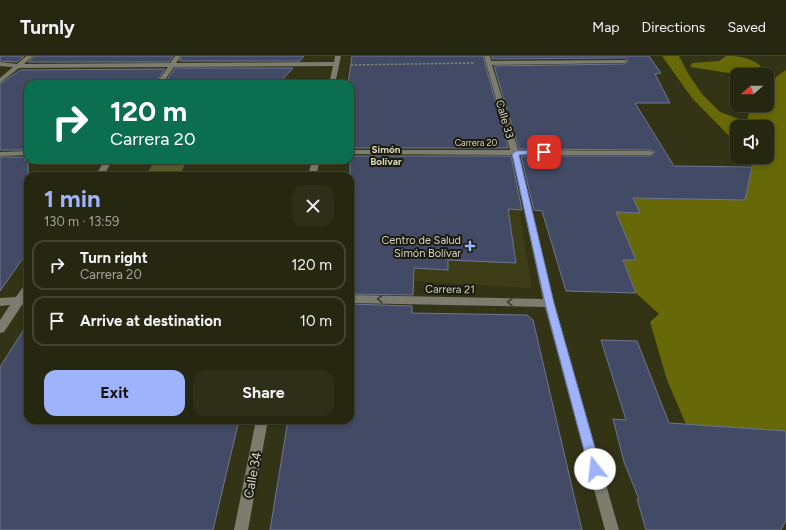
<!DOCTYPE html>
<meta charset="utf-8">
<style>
:root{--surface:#262710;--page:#2e2f19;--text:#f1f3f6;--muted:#a4a59f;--line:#424430;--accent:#9fb3fd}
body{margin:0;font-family:Figtree,sans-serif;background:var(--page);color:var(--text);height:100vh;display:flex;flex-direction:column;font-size:15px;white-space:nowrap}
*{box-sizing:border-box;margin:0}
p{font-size:13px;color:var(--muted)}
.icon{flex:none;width:22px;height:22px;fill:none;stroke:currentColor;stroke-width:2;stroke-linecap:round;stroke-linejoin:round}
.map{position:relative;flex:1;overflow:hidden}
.details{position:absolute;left:24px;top:116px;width:330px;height:252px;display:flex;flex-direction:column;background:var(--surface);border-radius:12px;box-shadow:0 2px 6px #0003,0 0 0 1px var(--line)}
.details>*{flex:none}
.top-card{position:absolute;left:24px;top:24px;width:330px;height:84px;border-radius:12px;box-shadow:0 2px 6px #0003,0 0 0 1px var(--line);background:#0b6e4f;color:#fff;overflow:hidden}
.needle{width:26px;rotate:250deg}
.buttons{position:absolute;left:730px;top:12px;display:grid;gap:8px}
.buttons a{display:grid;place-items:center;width:44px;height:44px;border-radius:8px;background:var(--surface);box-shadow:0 2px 6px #0003,0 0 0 1px var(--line);font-size:20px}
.pin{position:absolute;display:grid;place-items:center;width:34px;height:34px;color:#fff;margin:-17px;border-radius:8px;box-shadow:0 2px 6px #0006}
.me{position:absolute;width:44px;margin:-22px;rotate:344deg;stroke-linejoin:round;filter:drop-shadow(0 0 3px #0008)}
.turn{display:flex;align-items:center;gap:14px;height:84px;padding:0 20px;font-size:18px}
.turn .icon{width:52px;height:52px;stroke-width:2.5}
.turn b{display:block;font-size:28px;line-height:34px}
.round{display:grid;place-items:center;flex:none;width:42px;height:42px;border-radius:12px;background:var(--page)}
.head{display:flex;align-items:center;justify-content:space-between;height:68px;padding:0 20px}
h1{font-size:24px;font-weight:700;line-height:30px;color:var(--accent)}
.primary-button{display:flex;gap:8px;margin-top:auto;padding:8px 20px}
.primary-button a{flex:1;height:46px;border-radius:12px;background:var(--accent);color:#111;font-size:16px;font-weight:700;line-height:46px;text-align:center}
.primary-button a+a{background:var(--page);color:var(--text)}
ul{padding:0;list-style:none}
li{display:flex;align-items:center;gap:12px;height:50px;margin:0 8px 6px;padding:0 12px;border:2px solid var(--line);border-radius:12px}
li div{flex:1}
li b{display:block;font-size:15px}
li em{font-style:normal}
header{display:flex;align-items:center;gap:24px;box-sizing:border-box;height:56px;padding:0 20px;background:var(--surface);border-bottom:1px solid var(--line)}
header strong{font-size:19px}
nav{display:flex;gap:22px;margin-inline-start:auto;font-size:14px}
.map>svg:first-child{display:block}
.built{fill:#3d3e18}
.green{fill:#5d5e2e}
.forest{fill:#676807}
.building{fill:#424a65;stroke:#6e7694}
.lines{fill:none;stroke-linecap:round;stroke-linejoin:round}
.path{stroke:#81826a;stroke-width:1.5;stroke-dasharray:2.5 1.5;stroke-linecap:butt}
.minor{fill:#7c7d6f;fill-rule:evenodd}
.oneway{stroke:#3c3d30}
.route{fill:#9fb3fd;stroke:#6774a4}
.poi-dot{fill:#9fb3fd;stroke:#1a1a0e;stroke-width:1.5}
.labels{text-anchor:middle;stroke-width:4;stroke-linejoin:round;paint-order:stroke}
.far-street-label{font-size:9px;fill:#d5d6c5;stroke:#1a1a0e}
.far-neighbourhood-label{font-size:10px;font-weight:bold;fill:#d7d9b6;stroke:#1a1a0e}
.street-label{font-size:11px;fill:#d5d6c5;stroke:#1a1a0e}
.poi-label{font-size:11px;fill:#d5d6c5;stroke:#1a1a0e;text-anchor:end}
.near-street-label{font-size:13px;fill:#d5d6c5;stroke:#1a1a0e}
</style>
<header>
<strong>Turnly</strong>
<nav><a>Map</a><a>Directions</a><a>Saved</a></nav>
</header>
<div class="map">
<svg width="786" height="474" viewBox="0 0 786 474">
<rect width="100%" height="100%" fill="#333416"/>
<path class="built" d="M 448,151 L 519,154 L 532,232 L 414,225 L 416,178 Z"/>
<path class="green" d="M 154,105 L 186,105 L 180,120 L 146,120 Z"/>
<path class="forest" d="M 662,0 L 679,0 L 689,19 L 702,38 L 720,56 L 747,66 L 750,49 L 767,49 L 767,26 L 772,27 L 777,20 L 786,14 L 786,375 L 686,368 L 667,324 L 650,266 L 659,258 L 636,237 L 623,204 L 636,204 L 616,156 L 639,157 L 633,142 L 745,144 L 752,111 L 747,101 L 767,101 L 767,71 L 737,71 L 737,88 L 692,42 Z
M 726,0 C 739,0 750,1 761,10 L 755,15 L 757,19 C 734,19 713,14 690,11 L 692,7 L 719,5 Z"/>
<path class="building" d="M 0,0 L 24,0 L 17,6 L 0,5 Z
M 34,0 L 173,0 L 169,6 L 28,6 Z
M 182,0 L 304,0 L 300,5 L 179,5 Z
M 352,0 L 483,0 L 508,92 L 350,92 L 350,28 L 348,28 Z
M 492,0 L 649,0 L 661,17 L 655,18 L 670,47 L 635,47 L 674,110 L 752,111 L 745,144 L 633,142 L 640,157 L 616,156 L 636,204 L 623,204 L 636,237 L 566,235 L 542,155 L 534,154 L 521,100 L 650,100 L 655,96 L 650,94 L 519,93 L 494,10 L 624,8 L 628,5 L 626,2 L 492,3 Z
M 175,12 L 293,12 L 278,28 L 164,28 Z
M 165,13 L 155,28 L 28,28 L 28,94 L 0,94 L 0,28 L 20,14 Z
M 350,100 L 511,100 L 522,154 L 508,153 L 516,207 L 448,204 L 448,214 L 414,212 L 413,239 L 350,238 Z
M 0,101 L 27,101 L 24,104 L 28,104 L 28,195 L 0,235 Z
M 350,248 L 412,250 L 412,257 L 527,259 L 533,264 L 582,474 L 270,474 L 288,364 L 350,364 Z
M 28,267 L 28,364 L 239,364 L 213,474 L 0,474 L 0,311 Z
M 601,284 L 637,285 L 669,367 L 786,375 L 786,464 L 781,474 L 646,474 L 637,443 L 639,443 L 624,406 L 613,363 L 626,364 Z"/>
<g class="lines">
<path class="path" d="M 351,9 L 474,7"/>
<path class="minor" d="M 26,0 L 33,0 L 24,8 L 170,7 L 175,0 L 181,0 L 176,7 L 334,6 L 335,0 L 341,0 L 335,28 L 329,28 L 333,10 L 174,11 L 162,28 L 156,28 L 168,11 L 19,12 L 0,27 L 0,22 L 13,11 L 0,10 L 0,6 L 17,8 Z
M 484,0 L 490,0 L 491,5 L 626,4 L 627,5 L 624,7 L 492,9 L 518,94 L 650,95 L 654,97 L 650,99 L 519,99 L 554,247 L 619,474 L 605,474 L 545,251 L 350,247 L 350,239 L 543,243 L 512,99 L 350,98 L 350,94 L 510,94 Z
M 28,95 L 28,99 L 0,100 L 0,96 Z
M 105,104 L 113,104 L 103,120 L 95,120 Z
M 312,104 L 320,104 L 316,120 L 308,120 Z
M 28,227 L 28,239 L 26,242 L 27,245 L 26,248 L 22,249 L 4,276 L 0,277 L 0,264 L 10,249 L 0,250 L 0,242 L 16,241 L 25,228 Z
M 256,364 L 268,364 L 248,474 L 234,474 Z"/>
</g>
<defs><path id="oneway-chevron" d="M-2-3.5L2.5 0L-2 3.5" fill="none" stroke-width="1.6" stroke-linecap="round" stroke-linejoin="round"/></defs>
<g class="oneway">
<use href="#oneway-chevron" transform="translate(380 243) rotate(-179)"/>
<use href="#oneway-chevron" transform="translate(510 246) rotate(-179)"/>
</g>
<path class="route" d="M 544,94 L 548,96 L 547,97 L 519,99 L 554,247 L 601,413 L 600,418 L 595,419 L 591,418 L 589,413 L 545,247 L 512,98 L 516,95 Z"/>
<path class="poi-dot" d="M468 184h4v4h4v4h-4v4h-4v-4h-4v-4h4z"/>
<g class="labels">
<g class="far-street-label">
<text x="476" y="90">Carrera 20</text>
</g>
<g class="far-neighbourhood-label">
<text x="386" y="97">Simón<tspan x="386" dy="12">Bolívar</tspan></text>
</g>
<g class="street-label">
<text transform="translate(505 63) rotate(74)" y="4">Calle 33</text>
<text transform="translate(450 233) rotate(1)" y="4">Carrera 21</text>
</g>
<g class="poi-label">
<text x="461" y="188">Centro de Salud<tspan x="461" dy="13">Simón Bolívar</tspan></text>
</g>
<g class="near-street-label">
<text transform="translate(252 419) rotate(-79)" y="5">Calle 34</text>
</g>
</g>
</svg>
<div class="buttons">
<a><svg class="needle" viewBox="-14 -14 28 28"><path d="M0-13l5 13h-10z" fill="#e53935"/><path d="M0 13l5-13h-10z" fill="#a4a59f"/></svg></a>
<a><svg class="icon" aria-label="sound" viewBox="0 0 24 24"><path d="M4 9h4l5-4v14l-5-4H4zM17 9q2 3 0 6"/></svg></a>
</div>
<div class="pin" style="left:544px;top:96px;background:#d93025"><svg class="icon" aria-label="arrive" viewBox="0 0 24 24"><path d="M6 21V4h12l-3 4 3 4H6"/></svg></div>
<svg class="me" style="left:595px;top:413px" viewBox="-20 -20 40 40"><circle r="19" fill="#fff"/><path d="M0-13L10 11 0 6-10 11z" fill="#9fb3fd"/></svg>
<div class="top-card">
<div class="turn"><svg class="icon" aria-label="right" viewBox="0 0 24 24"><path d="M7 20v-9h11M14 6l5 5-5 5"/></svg><div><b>120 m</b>Carrera 20</div></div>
</div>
<section class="details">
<div class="head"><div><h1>1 min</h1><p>130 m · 13:59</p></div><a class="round"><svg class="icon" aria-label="close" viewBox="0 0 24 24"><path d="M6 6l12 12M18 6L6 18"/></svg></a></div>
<ul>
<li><svg class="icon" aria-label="right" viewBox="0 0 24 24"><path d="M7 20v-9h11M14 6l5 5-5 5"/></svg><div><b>Turn right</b><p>Carrera 20</p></div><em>120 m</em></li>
<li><svg class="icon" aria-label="arrive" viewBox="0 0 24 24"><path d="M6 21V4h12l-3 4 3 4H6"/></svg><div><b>Arrive at destination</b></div><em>10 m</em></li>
</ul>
<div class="primary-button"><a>Exit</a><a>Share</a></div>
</section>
</div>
